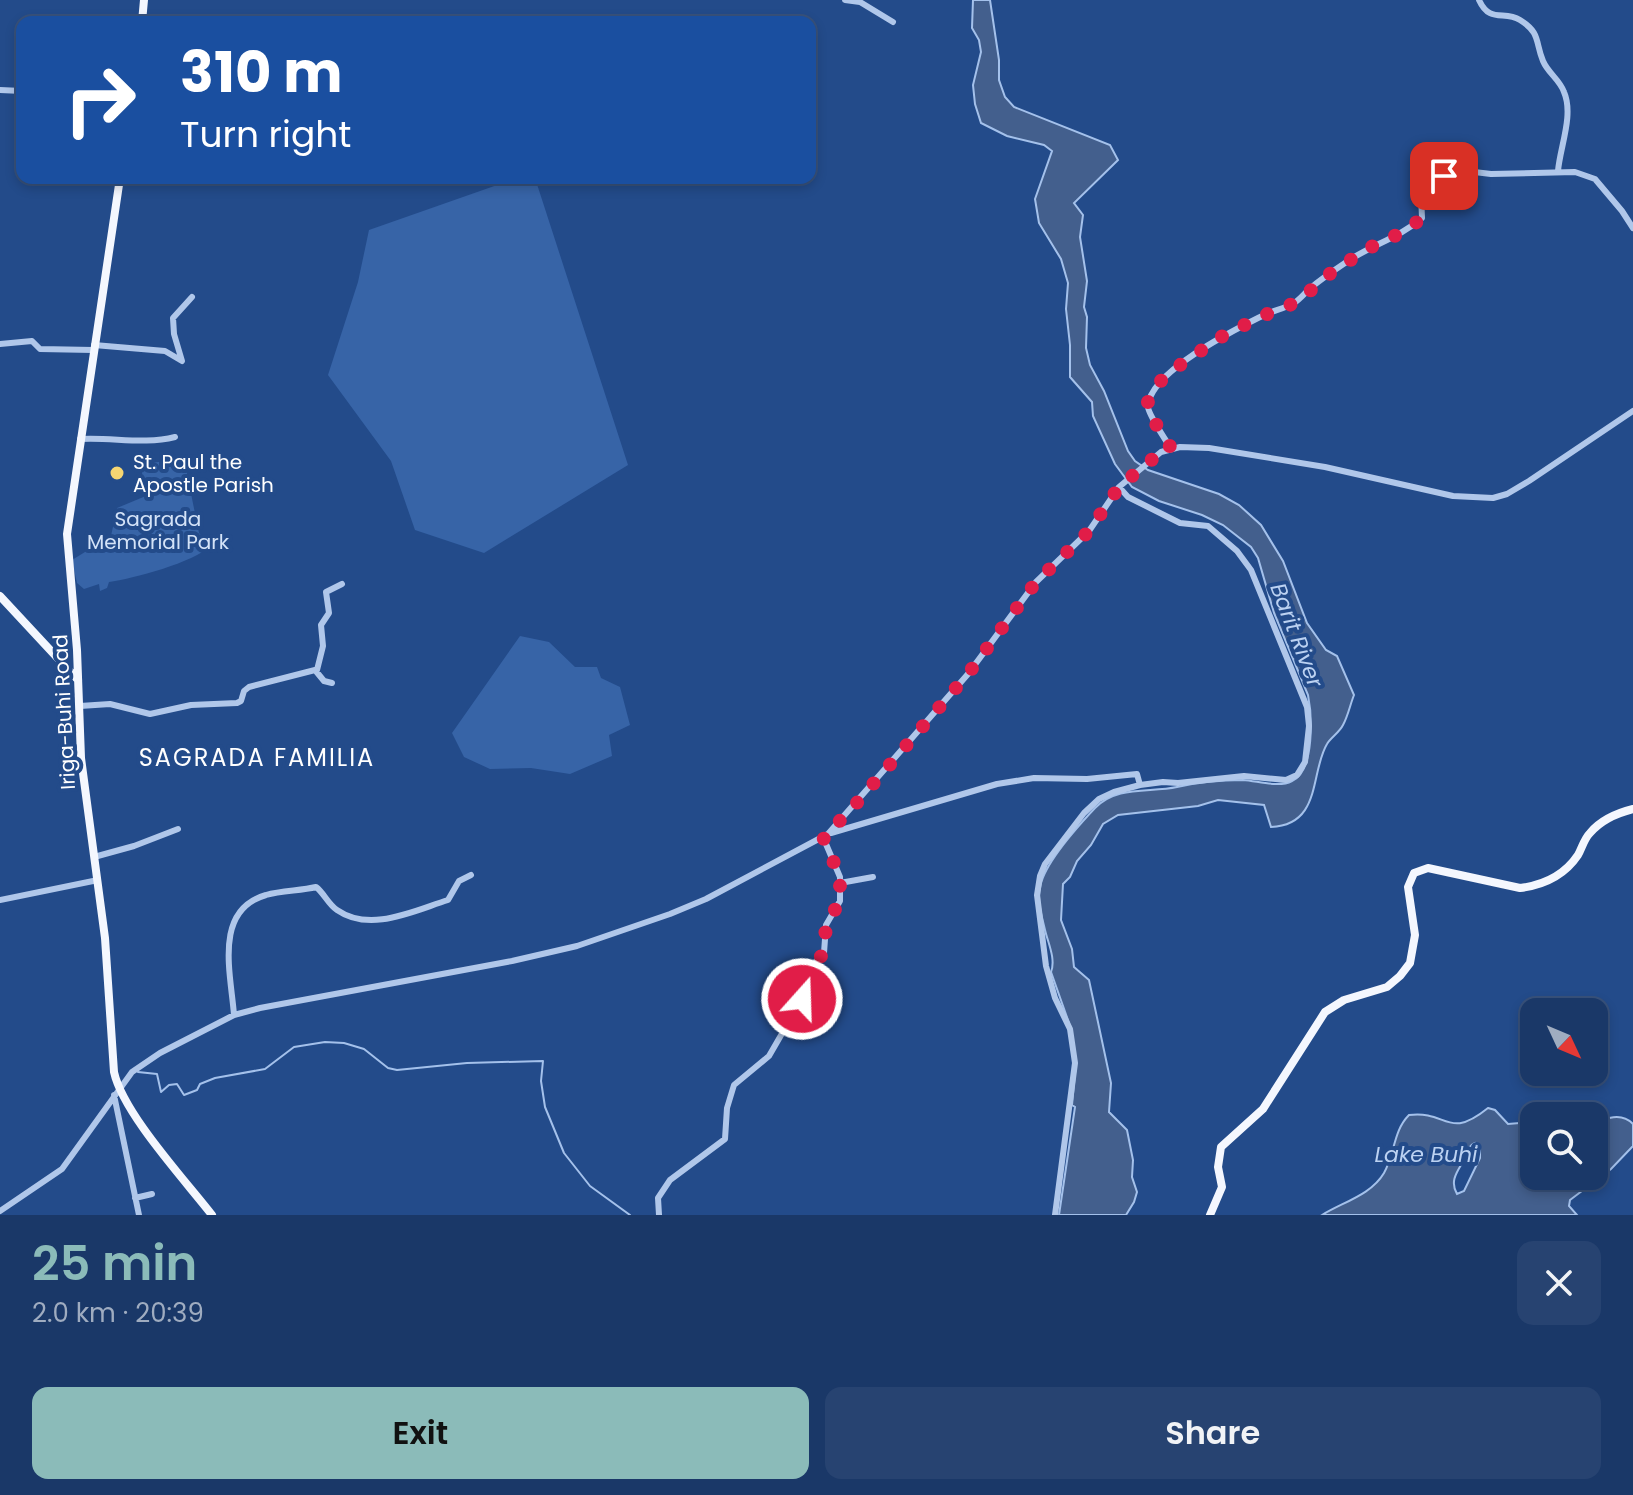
<!DOCTYPE html>
<meta charset="utf-8">
<style>
:root{--surface:#1a3868;--page:#274371;--text:#f1f3f6;--muted:#9facc0;--line:#38527c;--accent:#8bbbb9}
body{margin:0;font-family:Poppins,sans-serif;background:var(--page);color:var(--text);height:100vh;display:flex;flex-direction:column;font-size:30px;white-space:nowrap}
*{box-sizing:border-box;margin:0}
p{font-size:26px;color:var(--muted)}
.icon{flex:none;width:44px;height:44px;fill:none;stroke:currentColor;stroke-width:2;stroke-linecap:round;stroke-linejoin:round}
.map{position:relative;height:1215px;overflow:hidden}
.side{display:flex;flex-direction:column;background:var(--surface);flex:1}
.side>*{flex:none}
.hud{position:absolute;left:16px;top:16px;width:800px;height:168px;border-radius:16px;box-shadow:0 4px 12px #0003,0 0 0 2px var(--line);background:#1a4fa0;color:#fff;overflow:hidden}
.needle{width:52px;rotate:134deg}
.buttons{position:absolute;left:1520px;top:998px;display:grid;gap:16px}
.buttons a{display:grid;place-items:center;width:88px;height:88px;border-radius:16px;background:var(--surface);box-shadow:0 4px 12px #0003,0 0 0 2px var(--line);font-size:40px}
.pin{position:absolute;display:grid;place-items:center;width:68px;height:68px;color:#fff;margin:-34px;border-radius:16px;box-shadow:0 4px 12px #0006}
.me{position:absolute;width:88px;margin:-44px;rotate:20deg;stroke-linejoin:round;filter:drop-shadow(0 0 6px #0008)}
.turn{display:flex;align-items:center;gap:28px;height:168px;padding:0 32px;font-size:36px}
.turn .icon{width:104px;height:104px;stroke-width:2.5}
.turn b{display:block;font-size:56px;line-height:68px}
.round{display:grid;place-items:center;flex:none;width:84px;height:84px;border-radius:16px;background:var(--page)}
.headline{display:flex;align-items:center;justify-content:space-between;height:136px;padding:0 32px}
h1{font-size:48px;font-weight:600;line-height:60px;color:var(--accent)}
.primary-button{display:flex;gap:16px;margin-top:auto;padding:16px 32px}
.primary-button a{flex:1;height:92px;border-radius:16px;background:var(--accent);color:#111;font-size:32px;font-weight:600;line-height:92px;text-align:center}
.primary-button a+a{background:var(--page);color:var(--text)}
.map>svg:first-child{display:block}
.green{fill:#3764a7}
.water{fill:#435f8d;stroke:#a4c1eb;stroke-width:2;fill-rule:evenodd}
.lines{fill:none;stroke-linecap:round;stroke-linejoin:round}
.stream{stroke:#a4c1eb;stroke-width:2}
.minor{stroke:#b0c7ea;stroke-width:6}
.major{stroke:#f4f7fe;stroke-width:8}
.route{stroke:#e11d48;stroke-width:14;stroke-dasharray:0 25.2}
.poi-dot{fill:#f6d672;stroke:#234b8a;stroke-width:3}
.labels{text-anchor:middle;stroke-width:8;stroke-linejoin:round;paint-order:stroke}
.poi-label{font-size:20px;fill:#fff;stroke:#234b8a;text-anchor:start}
.park-label{font-size:20px;fill:#d4e3f8;stroke:#234b8a}
.street-label{font-size:20px;fill:#fff;stroke:#234b8a}
.water-label{font-size:22px;font-style:italic;fill:#bcd2f2;stroke:#234b8a}
.quarter-label{font-size:24px;letter-spacing:2px;fill:#fff;stroke:#234b8a}
</style>
<div class="map">
<svg width="1633" height="1215" viewBox="0 0 1633 1215">
<rect width="100%" height="100%" fill="#234b8a"/>
<path class="green" d="M 517,178 L 535,178 L 628,465 L 484,553 L 415,530 L 391,461 L 328,375 L 358,282 L 369,230 Z
M 184,459 L 199,533 L 210,546 C 195,562 132,579 109,582 L 107,588 L 100,591 L 99,584 L 84,589 L 77,583 L 72,560 L 111,536 L 117,508 L 153,493 L 143,481 L 141,464 Z
M 520,636 L 549,642 L 575,667 L 597,667 L 601,678 L 620,687 L 630,725 L 609,735 L 612,756 L 570,774 L 531,768 L 490,769 L 464,757 L 452,733 Z"/>
<path class="water" d="M 973,0 L 990,0 L 999,60 L 999,80 L 1005,97 L 1014,107 L 1110,145 L 1118,160 L 1074,203 L 1083,215 L 1080,237 L 1087,281 L 1084,307 L 1087,317 L 1086,348 L 1090,365 L 1104,391 L 1128,451 L 1135,461 L 1148,470 L 1219,494 L 1239,505 L 1261,525 L 1283,561 L 1307,623 L 1326,650 L 1337,656 L 1354,695 C 1350,705 1348,716 1343,725 C 1339,733 1331,737 1327,744 C 1310,772 1322,825 1271,827 L 1264,805 L 1218,800 L 1198,806 L 1118,815 L 1103,824 L 1091,845 L 1077,861 L 1070,877 L 1063,884 L 1061,920 L 1072,949 L 1074,967 L 1089,980 L 1111,1083 L 1109,1112 L 1127,1130 L 1133,1160 L 1132,1177 L 1137,1192 L 1134,1202 L 1126,1215 L 1059,1215 L 1075,1107 L 1072,1105 L 1076,1063 L 1069,1023 L 1051,972 C 1056,959 1048,943 1045,930 C 1042,917 1037,901 1040,888 C 1043,864 1079,825 1095,808 C 1117,785 1149,793 1177,787 C 1199,782 1220,780 1243,780 C 1258,781 1279,788 1292,781 C 1315,771 1312,715 1308,695 L 1274,613 L 1258,558 L 1251,547 L 1223,525 L 1202,515 L 1159,501 L 1132,487 L 1115,464 L 1093,416 L 1092,402 L 1070,377 L 1070,345 L 1066,309 L 1068,283 L 1061,259 L 1039,223 L 1035,199 L 1052,151 L 1044,145 L 1007,136 L 981,123 L 975,104 L 973,85 L 981,52 L 979,40 L 972,28 Z
M 1488,1108 L 1495,1110 L 1508,1124 L 1534,1122 L 1534,1176 L 1594,1176 L 1594,1122 C 1608,1118 1622,1112 1633,1124 L 1633,1146 L 1611,1169 L 1570,1200 L 1569,1206 L 1577,1215 L 1322,1215 C 1343,1202 1371,1195 1384,1173 C 1395,1154 1393,1131 1409,1115 C 1448,1110 1447,1141 1488,1108 ZM 1475,1143 L 1480,1150 L 1480,1158 L 1464,1191 L 1457,1194 C 1449,1180 1458,1171 1465,1158 C 1469,1150 1467,1147 1475,1143 Z"/>
<g class="lines">
<path class="stream" d="M 138,1072 L 157,1074 L 161,1092 L 169,1085 L 177,1084 L 184,1095 L 197,1090 L 200,1084 L 215,1078 L 265,1069 L 294,1047 L 325,1042 L 344,1043 L 364,1049 L 388,1068 L 397,1070 L 467,1063 L 543,1061 L 541,1081 L 545,1107 L 564,1153 L 590,1186 L 630,1215"/>
<path class="minor" d="M 845,0 L 860,2 L 893,22
M 1479,0 C 1490,24 1504,10 1520,20 C 1541,33 1535,42 1543,61 C 1548,73 1560,80 1564,92 C 1574,115 1560,147 1558,171
M 0,90 L 22,91
M 0,344 L 32,341 L 40,349 L 93,350
M 94,345 L 165,351 L 182,361 L 174,334 L 173,318 L 192,297
M 80,439 C 113,437 144,445 175,437
M 1171,448 C 1166,441 1147,412 1148,406 C 1150,372 1232,331 1260,317 C 1271,311 1284,309 1294,303 C 1301,299 1306,291 1313,286 C 1324,277 1336,269 1348,261 C 1372,245 1400,237 1422,218 L 1421,194 L 1444,176 L 1466,171 L 1491,174 L 1575,172 L 1595,179 L 1622,211 L 1633,228
M 317,670 L 323,646 L 321,625 L 329,613 L 326,592 L 342,584
M 80,706 L 110,704 L 150,714 L 191,705 L 237,703 L 241,701 L 244,691 L 249,687 L 315,670 L 324,681 L 332,683
M 831,833 L 997,784 L 1034,778 L 1087,779 L 1137,774 L 1140,785
M 94,857 L 134,846 L 178,829
M 840,883 L 873,877
M 0,900 L 98,880
M 234,1015 C 231,974 213,910 266,895 C 282,890 300,891 316,887 C 324,893 328,904 337,910 C 370,933 413,911 448,900 L 459,881 L 471,875
M 114,1095 L 139,1215
M 135,1198 L 152,1194
M 0,1211 L 62,1169 L 132,1072 L 160,1053 L 234,1015 L 260,1008 L 512,961 L 577,946 L 670,914 L 706,899 L 828,834 L 968,674 L 1036,582 L 1089,531 L 1119,487 L 1161,452 L 1180,447 L 1209,448 L 1325,467 L 1453,496 L 1493,498 L 1507,494 L 1529,481 L 1633,411
M 659,1215 L 658,1198 L 670,1180 L 725,1139 L 727,1108 L 734,1085 L 769,1056 L 802,999 L 802,976 L 824,953 L 826,925 L 840,901 L 840,877 L 823,837
M 1055,1215 L 1075,1063 L 1070,1029 L 1055,998 L 1046,966 L 1037,895 L 1040,876 L 1045,864 L 1084,813 L 1099,799 L 1114,792 L 1140,785 L 1163,782 L 1178,783 L 1244,776 L 1286,780 L 1297,775 L 1305,762 L 1309,726 L 1307,707 L 1251,570 L 1237,551 L 1208,526 L 1180,523 L 1128,497 L 1119,487"/>
<path class="major" d="M 142,22 L 144,0
M 120,178 L 67,534 L 77,650 L 81,758 L 105,938 L 114,1072 C 123,1113 184,1179 212,1215
M 0,596 L 78,680
M 1210,1215 L 1222,1187 L 1218,1167 L 1221,1147 L 1263,1109 L 1325,1012 L 1344,1000 L 1387,987 L 1400,976 L 1410,963 L 1415,935 L 1408,887 L 1414,873 L 1428,868 L 1520,888 C 1544,885 1564,876 1578,855 C 1582,848 1584,839 1590,833 C 1600,821 1617,813 1633,809"/>
</g>
<g class="lines">
<path class="route" d="M 802,999 L 801,978 L 824,953 L 826,925 L 840,901 L 840,877 L 823,837 L 849,812 L 968,674 L 1036,582 L 1089,531 L 1119,487 L 1161,452 L 1171,448 L 1149,413 L 1147,404 L 1154,389 L 1167,374 L 1221,337 L 1260,317 L 1297,302 L 1332,272 L 1369,248 L 1405,231 L 1422,218 L 1421,194 L 1444,176"/>
</g>
<circle class="poi-dot" cx="117" cy="473" r="8"/>
<g class="labels">
<g class="poi-label">
<text x="133" y="469">St. Paul the<tspan x="133" dy="23">Apostle Parish</tspan></text>
</g>
<g class="park-label">
<text x="158" y="526">Sagrada<tspan x="158" dy="23">Memorial Park</tspan></text>
</g>
<g class="street-label">
<text transform="translate(64 712) rotate(-93)" y="7">Iriga-Buhi Road</text>
</g>
<g class="water-label">
<text transform="translate(1297 635) rotate(69)" y="8">Barit River</text>
<text x="1426" y="1162">Lake Buhi</text>
</g>
<g class="quarter-label">
<text x="257" y="766">SAGRADA FAMILIA</text>
</g>
</g>
</svg>
<div class="buttons">
<a><svg class="needle" viewBox="-14 -14 28 28"><path d="M0-13l5 13h-10z" fill="#e53935"/><path d="M0 13l5-13h-10z" fill="#9facc0"/></svg></a>
<a><svg class="icon" aria-label="search" viewBox="0 0 24 24"><circle cx="10" cy="10" r="6"/><path d="M15 15l6 6"/></svg></a>
</div>
<div class="pin" style="left:1444px;top:176px;background:#d93025"><svg class="icon" aria-label="arrive" viewBox="0 0 24 24"><path d="M6 21V4h12l-3 4 3 4H6"/></svg></div>
<svg class="me" style="left:802px;top:999px" viewBox="-20 -20 40 40"><circle r="17" fill="#e11d48" stroke="#fff" stroke-width="3"/><path d="M0-11L8 9 0 5-8 9z" fill="#fff"/></svg>
<div class="hud">
<div class="turn"><svg class="icon" aria-label="right" viewBox="0 0 24 24"><path d="M7 20v-9h11M14 6l5 5-5 5"/></svg><div><b>310 m</b>Turn right</div></div>
</div>
</div>
<section class="side">
<div class="headline"><div><h1>25 min</h1><p>2.0 km · 20:39</p></div><a class="round"><svg class="icon" aria-label="close" viewBox="0 0 24 24"><path d="M6 6l12 12M18 6L6 18"/></svg></a></div>
<div class="primary-button"><a>Exit</a><a>Share</a></div>
</section>
